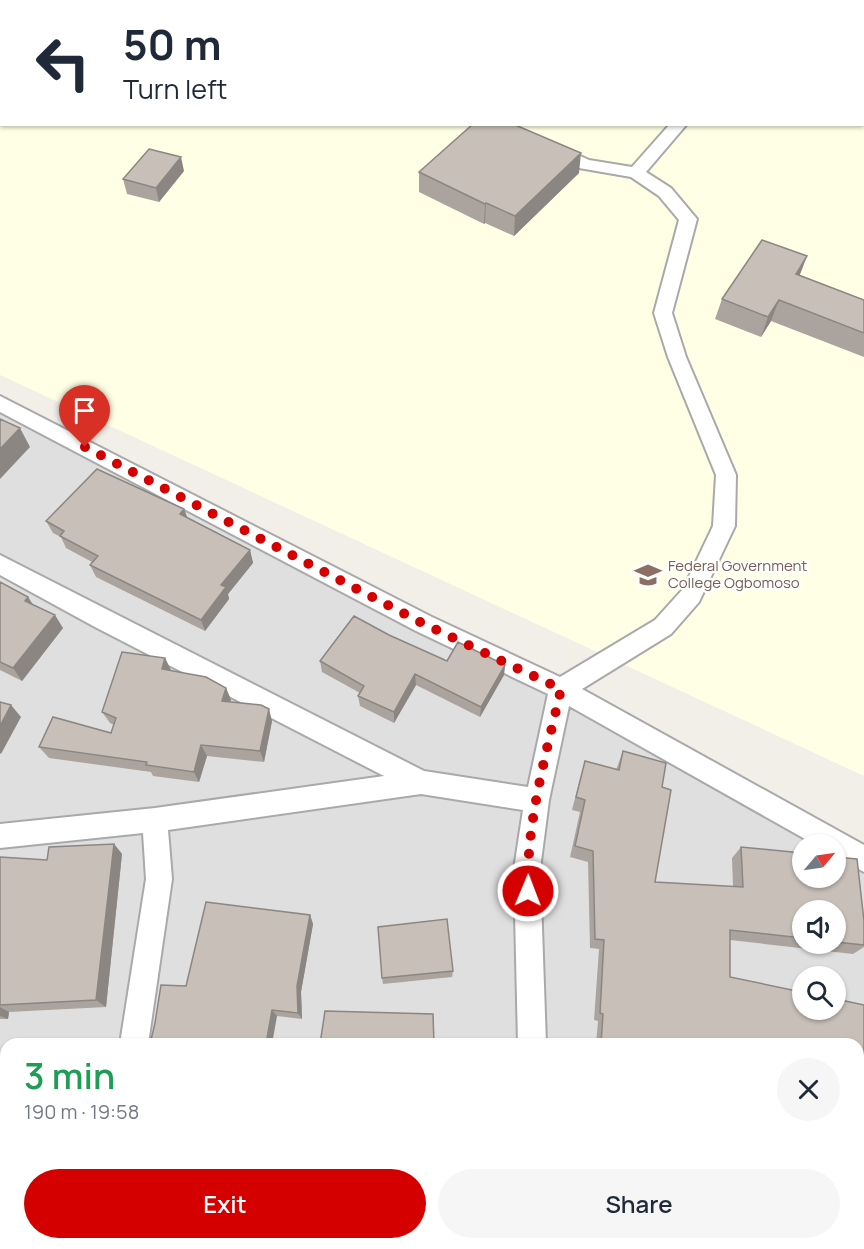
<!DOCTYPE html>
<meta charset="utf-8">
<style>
:root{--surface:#fff;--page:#f6f6f7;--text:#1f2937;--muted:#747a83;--accent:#d40000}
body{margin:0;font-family:Manrope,sans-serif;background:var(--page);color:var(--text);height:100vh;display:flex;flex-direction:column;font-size:22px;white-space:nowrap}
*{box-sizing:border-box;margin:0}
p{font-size:20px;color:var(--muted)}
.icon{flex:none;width:33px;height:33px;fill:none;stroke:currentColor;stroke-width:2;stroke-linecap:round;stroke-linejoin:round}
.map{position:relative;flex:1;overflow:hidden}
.panel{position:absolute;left:0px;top:1038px;width:864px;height:212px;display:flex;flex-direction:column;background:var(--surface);border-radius:18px 18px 0 0;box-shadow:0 2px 4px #0004}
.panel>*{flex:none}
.guide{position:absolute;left:0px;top:0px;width:864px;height:126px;box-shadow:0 2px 4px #0004;background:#fff;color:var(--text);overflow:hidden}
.needle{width:39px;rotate:61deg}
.buttons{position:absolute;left:792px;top:834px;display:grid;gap:12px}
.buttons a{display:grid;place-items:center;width:54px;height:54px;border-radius:50%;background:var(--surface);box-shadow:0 2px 4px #0004;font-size:30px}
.pin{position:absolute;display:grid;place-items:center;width:51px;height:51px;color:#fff;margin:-62px -26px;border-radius:50% 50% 50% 0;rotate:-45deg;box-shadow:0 0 6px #0007}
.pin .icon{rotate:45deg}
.me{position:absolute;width:66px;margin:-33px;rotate:1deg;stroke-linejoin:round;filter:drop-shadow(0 0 4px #0008)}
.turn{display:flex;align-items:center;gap:21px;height:126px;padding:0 24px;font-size:27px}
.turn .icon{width:78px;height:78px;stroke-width:2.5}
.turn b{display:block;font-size:42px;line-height:51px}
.round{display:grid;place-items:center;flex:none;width:63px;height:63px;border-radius:32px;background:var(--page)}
.head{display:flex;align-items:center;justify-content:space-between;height:102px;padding:0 24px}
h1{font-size:36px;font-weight:600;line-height:45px;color:#1e9e55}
.primary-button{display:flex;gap:12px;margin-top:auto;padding:12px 24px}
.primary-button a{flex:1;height:69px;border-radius:36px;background:var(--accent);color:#fff;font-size:24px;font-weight:600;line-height:69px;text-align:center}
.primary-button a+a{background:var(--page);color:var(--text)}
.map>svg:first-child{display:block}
.residential{fill:#e0dfdf;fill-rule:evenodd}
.education{fill:#ffffe5;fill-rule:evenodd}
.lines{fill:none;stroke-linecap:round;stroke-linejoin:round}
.minor-casing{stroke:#a9a9a9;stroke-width:4}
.minor{fill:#fff;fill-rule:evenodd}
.wall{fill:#aba49e;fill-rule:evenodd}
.shaded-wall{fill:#8b8681}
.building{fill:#c7bfb8;stroke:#8b8681;stroke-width:1.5}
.route{stroke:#d40000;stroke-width:10;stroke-dasharray:0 18}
.labels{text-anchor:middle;stroke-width:4.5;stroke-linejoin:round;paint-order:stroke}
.education-label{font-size:15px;fill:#785e54;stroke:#fff;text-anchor:start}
</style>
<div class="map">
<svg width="864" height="1249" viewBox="0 0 864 1249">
<rect width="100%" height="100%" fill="#f2efe9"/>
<path class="residential" d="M 0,410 L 534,680 L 588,719 L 789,828 L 816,844 L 802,844 L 802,878 L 836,878 L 836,857 L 864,875 L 864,1249 L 0,1249 ZM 802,910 L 836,910 L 836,944 L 802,944 ZM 802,976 L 836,976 L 836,1010 L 802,1010 ZM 6,1044 L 858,1044 L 858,1244 L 6,1244 Z"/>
<path class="education" d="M 0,0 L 864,0 L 864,776 L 0,375 ZM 2,2 L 862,2 L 862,124 L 2,124 Z"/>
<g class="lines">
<defs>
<path id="minor" d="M 205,0 L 222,0 L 223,2 L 206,2 Z
M 570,0 L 588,0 L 589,2 L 571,2 Z
M 788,0 L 802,0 L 787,2 Z
M 488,124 L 510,124 L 589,160 L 632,167 L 670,124 L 687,124 L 646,172 L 671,188 L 697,219 L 672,313 L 686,357 L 736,475 L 735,526 L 699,602 L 671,634 L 582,689 L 864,845 L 864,872 L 836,857 L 836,844 L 814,844 L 569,706 L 549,800 L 540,869 L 546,1044 L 518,1044 L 514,869 L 523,810 L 421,794 L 168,830 L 172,879 L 148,1044 L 120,1044 L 146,879 L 143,833 L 0,848 L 0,824 L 155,808 L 384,776 L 95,627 L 0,575 L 0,555 L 424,771 L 528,787 L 548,694 L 416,631 L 0,412 L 0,396 L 432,617 L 560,677 L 655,620 L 683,589 L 713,526 L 716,475 L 668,357 L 654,313 L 679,220 L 659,196 L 631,177 L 579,168 Z
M 90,1244 L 120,1244 L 119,1249 L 89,1249 Z
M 522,1244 L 552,1244 L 552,1249 L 522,1249 Z"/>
</defs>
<use href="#minor" class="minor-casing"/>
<use href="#minor" class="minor"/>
</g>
<path class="wall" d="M 12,0 L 152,0 L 150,2 L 13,2 Z
M 241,0 L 342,0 L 342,2 L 245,2 Z
M 184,171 L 159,202 L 127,194 L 123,179 Z
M 419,172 L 579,173 L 514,236 L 485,223 L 484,224 L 419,192 Z
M 807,256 L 799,276 L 864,300 L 864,357 L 771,321 L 761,337 L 715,319 L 722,299 Z
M 184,509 L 187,517 L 250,550 L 253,563 L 228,594 L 229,599 L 205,631 L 96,577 L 90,565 L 92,562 L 66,548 L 61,537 L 53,533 L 46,521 Z
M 0,582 L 28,597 L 33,605 L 63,628 L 22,681 L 0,670 Z
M 389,635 L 447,661 L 505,665 L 504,675 L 480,717 L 416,685 L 394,723 L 360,706 L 358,696 L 360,693 L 322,672 L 320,661 Z
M 165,658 L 171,671 L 226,688 L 231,700 L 230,702 L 272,721 L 264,762 L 207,756 L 199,782 L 153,776 L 151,772 L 49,758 L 39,747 L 111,733 L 114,725 L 110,723 L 102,712 Z
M 623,751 L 666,763 L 662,787 L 671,790 L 655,882 L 733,887 L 732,858 L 741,847 L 802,853 L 802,878 L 836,878 L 836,857 L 857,859 L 864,921 L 864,947 L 853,954 L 730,940 L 730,977 L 802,992 L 802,1010 L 836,1010 L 836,999 L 864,1005 L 864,1249 L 816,1249 L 815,1244 L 858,1244 L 858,1044 L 596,1044 L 598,1021 L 594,1020 L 599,949 L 590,948 L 588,862 L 570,857 L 580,812 L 572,810 L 581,775 L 585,761 L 616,770 ZM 802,910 L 836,910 L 836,944 L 802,944 Z
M 114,844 L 122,854 L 106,1007 L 9,1012 L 8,1019 L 0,1019 L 0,857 L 47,860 Z
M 310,915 L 313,924 L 301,992 L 302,1019 L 277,1016 L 151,1040 L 186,986 Z
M 453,971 L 452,977 L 383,984 L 382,978 Z"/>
<path class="shaded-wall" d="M 119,0 L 152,0 L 150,2 L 117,2 Z
M 267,0 L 287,0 L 285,2 L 267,2 Z
M 320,0 L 342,0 L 342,2 L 318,2 Z
M 581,153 L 579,173 L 514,236 L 515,216 Z
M 181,157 L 184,171 L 159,202 L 156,188 Z
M 486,203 L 485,223 L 484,224 L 485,204 Z
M 807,256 L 799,277 L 796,274 Z
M 779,300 L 771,321 L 761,337 L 768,317 Z
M 20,428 L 30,447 L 0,479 L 0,449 Z
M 184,509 L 189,522 L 180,514 Z
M 250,550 L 253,563 L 228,594 L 229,599 L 205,631 L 201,620 L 221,585 Z
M 28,597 L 37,611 L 25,601 Z
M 55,615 L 63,628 L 22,681 L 13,668 Z
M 165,658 L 171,670 L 168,682 L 162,669 Z
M 505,665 L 504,675 L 480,717 L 481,707 Z
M 415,674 L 416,685 L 394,723 L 394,712 Z
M 226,688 L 231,700 L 227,713 L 222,701 Z
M 11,705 L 21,717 L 1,754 L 0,753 L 0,726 Z
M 269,709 L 272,721 L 264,762 L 260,751 Z
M 201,745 L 207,756 L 199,782 L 194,772 Z
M 114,844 L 122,854 L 106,1007 L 96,1000 Z
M 310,915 L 313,924 L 301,992 L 302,1019 L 298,1013 L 297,986 Z
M 0,1007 L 9,1012 L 8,1019 L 0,1016 Z
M 272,1010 L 277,1016 L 272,1044 L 266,1044 Z
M 285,1244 L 289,1244 L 288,1249 L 284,1249 Z"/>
<path class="building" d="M 29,0 L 119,0 L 117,2 L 32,2 Z
M 287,0 L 320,0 L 318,2 L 285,2 Z
M 461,0 L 524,0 L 528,2 L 459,2 Z
M 473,124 L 513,124 L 581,153 L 515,216 L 486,203 L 485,204 L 419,172 Z
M 149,149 L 181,157 L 156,188 L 123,179 Z
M 762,240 L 807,256 L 796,274 L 864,300 L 864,333 L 779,300 L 768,317 L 722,299 Z
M 0,419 L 20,428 L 0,449 Z
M 97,469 L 184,509 L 180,514 L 250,550 L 221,585 L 226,587 L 201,620 L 90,565 L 98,556 L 60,536 L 64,531 L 46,521 Z
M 0,582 L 28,597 L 25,601 L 55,615 L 13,668 L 0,662 Z
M 354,616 L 389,635 L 447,661 L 458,642 L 505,665 L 481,707 L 415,674 L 394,712 L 358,696 L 364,686 L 320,661 Z
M 122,652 L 165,658 L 162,669 L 206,677 L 226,688 L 222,701 L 261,705 L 269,709 L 260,751 L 201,745 L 194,772 L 146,765 L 147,762 L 39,747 L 53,717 L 111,733 L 116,718 L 102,712 Z
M 0,702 L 11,705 L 0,726 Z
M 623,751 L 666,763 L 662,787 L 671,790 L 655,882 L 743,887 L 741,847 L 802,853 L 802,878 L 836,878 L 836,857 L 857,859 L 864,921 L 864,945 L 836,942 L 836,910 L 802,910 L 802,938 L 730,930 L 730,977 L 802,992 L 802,1010 L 836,1010 L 836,999 L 864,1005 L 864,1249 L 830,1249 L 830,1244 L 858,1244 L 858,1044 L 601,1044 L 603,1014 L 600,1013 L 604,940 L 595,939 L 593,851 L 575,846 L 585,800 L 576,797 L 585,761 L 619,770 Z
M 114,844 L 96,1000 L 0,1005 L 0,857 L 47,860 L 49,847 Z
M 206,902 L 310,915 L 297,986 L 298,1013 L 272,1010 L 266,1044 L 147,1044 L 148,1040 L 151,1040 L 155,1023 L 161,985 L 186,986 Z
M 447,919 L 453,971 L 382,978 L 378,927 Z
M 325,1011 L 433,1014 L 434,1044 L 320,1044 Z
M 0,1139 L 6,1139 L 6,1202 L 0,1202 Z
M 163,1244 L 285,1244 L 284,1249 L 162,1249 Z"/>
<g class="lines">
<path class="route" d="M 85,447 L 424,624 L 561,689 C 546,755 526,823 528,891"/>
</g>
<defs>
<symbol id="university-bare" viewBox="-9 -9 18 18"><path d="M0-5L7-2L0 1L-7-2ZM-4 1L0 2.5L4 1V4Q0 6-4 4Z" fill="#8d6e63" stroke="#fff" stroke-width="2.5" paint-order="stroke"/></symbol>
</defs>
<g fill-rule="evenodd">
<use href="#university-bare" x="629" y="556" width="38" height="38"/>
</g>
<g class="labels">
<g class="education-label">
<text x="668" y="571">Federal Government<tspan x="668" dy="17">College Ogbomoso</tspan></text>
</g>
</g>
</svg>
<div class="buttons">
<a><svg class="needle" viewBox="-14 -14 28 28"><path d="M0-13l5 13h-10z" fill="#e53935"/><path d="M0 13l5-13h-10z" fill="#747a83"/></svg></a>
<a><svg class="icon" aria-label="sound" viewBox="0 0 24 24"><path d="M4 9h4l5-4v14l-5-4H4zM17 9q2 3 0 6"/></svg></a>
<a><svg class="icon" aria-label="search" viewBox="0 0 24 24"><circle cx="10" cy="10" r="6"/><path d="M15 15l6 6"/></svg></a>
</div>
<div class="pin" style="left:85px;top:447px;background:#d93025"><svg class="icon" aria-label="arrive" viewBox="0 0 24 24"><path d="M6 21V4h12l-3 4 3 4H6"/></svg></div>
<svg class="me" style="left:528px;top:891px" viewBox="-20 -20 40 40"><circle r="17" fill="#d40000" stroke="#fff" stroke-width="3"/><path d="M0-11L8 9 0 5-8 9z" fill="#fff"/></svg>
<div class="guide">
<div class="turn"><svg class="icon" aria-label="left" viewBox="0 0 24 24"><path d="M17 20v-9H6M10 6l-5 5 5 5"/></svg><div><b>50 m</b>Turn left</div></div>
</div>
<section class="panel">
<div class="head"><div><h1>3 min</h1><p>190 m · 19:58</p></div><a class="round"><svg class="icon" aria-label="close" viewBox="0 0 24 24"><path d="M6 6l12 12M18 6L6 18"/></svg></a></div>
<div class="primary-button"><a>Exit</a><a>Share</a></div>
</section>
</div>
